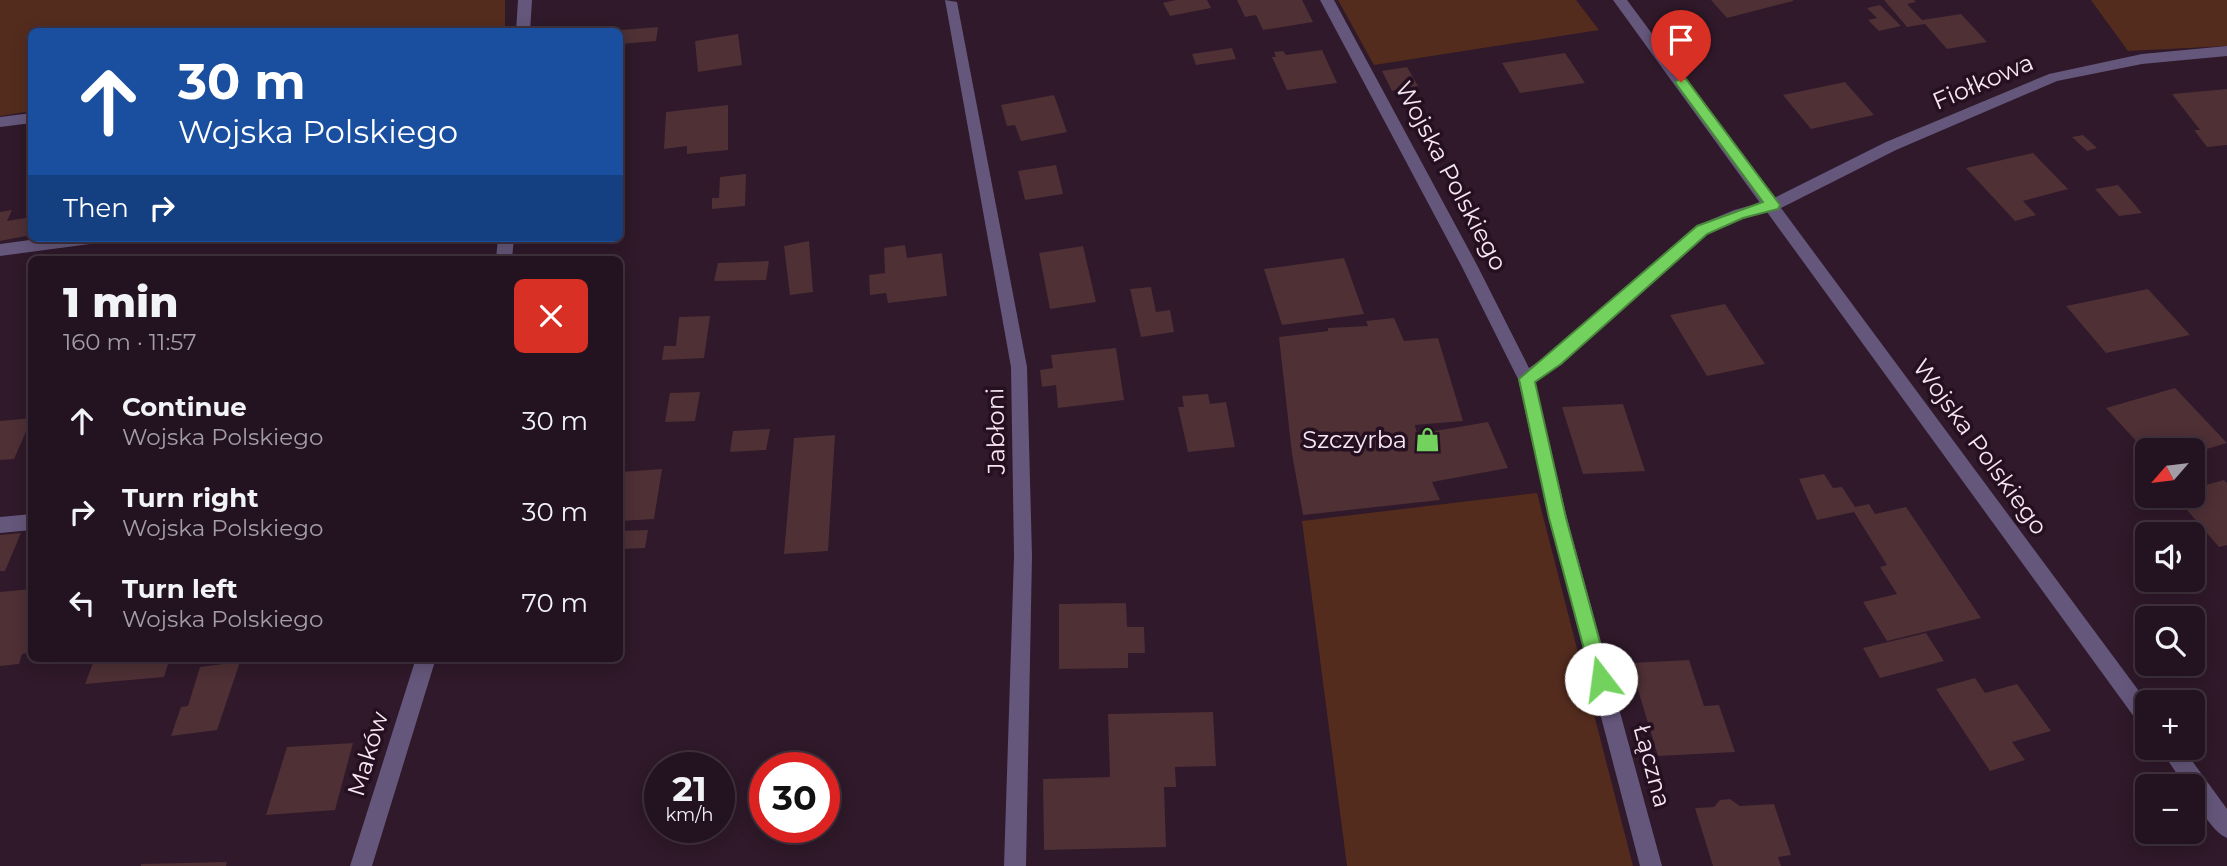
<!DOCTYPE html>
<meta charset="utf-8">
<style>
:root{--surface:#231320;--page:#2b1c29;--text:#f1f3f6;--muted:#a39ea5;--line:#40323e}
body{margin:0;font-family:Montserrat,sans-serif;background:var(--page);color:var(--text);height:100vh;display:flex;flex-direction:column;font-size:26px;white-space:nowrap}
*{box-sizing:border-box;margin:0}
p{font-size:23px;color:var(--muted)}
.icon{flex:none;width:38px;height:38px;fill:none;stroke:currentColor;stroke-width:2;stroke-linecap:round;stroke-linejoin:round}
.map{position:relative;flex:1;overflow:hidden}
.drawer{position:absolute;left:28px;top:256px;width:595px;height:406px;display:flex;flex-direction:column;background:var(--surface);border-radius:10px;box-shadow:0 4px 18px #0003,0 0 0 2px var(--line)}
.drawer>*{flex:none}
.guide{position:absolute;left:28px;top:28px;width:595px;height:214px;border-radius:10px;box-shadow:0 4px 18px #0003,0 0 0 2px var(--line);background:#1a4fa0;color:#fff;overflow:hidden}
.needle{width:46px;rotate:242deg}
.tools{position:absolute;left:2135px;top:438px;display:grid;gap:14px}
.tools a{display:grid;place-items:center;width:70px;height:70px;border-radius:10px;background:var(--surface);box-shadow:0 4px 18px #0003,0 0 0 2px var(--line);font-size:35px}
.speed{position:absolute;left:644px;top:752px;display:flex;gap:14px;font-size:35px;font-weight:700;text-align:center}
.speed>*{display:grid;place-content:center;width:91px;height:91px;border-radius:50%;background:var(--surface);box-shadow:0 4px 18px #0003,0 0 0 2px var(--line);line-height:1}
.speed small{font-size:18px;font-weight:400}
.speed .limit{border:10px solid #d22;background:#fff;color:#111}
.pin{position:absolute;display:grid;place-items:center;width:60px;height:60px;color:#fff;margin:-72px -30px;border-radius:50% 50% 50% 0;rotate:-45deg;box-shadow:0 0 7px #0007}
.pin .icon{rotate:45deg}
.me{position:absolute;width:77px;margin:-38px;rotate:345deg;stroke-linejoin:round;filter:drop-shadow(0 0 5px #0008)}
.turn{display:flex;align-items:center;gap:24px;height:147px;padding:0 35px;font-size:32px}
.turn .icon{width:91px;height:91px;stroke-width:2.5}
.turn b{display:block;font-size:49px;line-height:60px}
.then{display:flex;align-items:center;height:66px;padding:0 35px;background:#0003;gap:14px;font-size:26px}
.round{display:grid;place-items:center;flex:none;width:74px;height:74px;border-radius:10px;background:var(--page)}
.summary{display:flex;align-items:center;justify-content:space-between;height:119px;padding:0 35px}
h1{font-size:42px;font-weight:800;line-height:52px}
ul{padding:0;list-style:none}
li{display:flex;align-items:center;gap:21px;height:91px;padding:0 35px}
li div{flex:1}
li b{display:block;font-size:26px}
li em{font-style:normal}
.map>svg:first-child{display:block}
.green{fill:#542c1e}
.building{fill:#4e3035}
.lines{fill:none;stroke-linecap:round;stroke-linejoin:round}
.minor{fill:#65577b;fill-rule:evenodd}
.route{fill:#72d25d;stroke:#4a883c;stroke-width:2}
.labels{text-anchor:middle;stroke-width:7;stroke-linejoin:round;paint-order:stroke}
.street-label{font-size:24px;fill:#f7e7f3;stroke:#251021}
.poi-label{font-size:24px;fill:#f7e7f3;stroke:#251021;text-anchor:end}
</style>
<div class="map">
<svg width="2227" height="866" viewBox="0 0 2227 866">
<rect width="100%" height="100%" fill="#2f192a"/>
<path class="green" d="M 0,0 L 505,0 L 505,31 L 32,32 L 31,111 L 0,116 Z
M 1338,0 L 1576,0 L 1599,30 L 1374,65 Z
M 2091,0 L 2227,0 L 2227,46 L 2128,51 Z
M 1537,493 L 1633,866 L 1347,866 L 1302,521 Z"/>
<path class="building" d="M 1176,0 L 1207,0 L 1211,8 L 1170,16 L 1163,3 Z
M 1237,0 L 1302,0 L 1313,22 L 1263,30 L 1256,15 L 1245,17 Z
M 1711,0 L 1793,0 L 1793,1 L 1727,18 Z
M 1884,0 L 1914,0 L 1916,2 L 1907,4 L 1922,20 L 1961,14 L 1987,42 L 1947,49 L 1925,24 L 1907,27 Z
M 1880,5 L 1901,26 L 1879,31 L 1868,20 L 1877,18 L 1867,8 Z
M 658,27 L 656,41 L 620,44 L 621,30 Z
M 738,34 L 742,65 L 698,72 L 695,41 Z
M 1232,48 L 1236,59 L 1196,65 L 1192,54 Z
M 1322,50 L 1337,83 L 1287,90 L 1272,57 L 1276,57 L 1274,52 L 1283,51 L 1286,55 Z
M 1565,53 L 1585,83 L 1520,93 L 1502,63 Z
M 1407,67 L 1418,86 L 1392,91 L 1382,71 Z
M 1845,82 L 1874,115 L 1811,129 L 1783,95 Z
M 2227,89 L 2227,145 L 2207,147 L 2194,130 L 2200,130 L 2172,94 Z
M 1054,95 L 1067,132 L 1021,141 L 1015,125 L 1007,126 L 1001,105 Z
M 728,105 L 728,150 L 687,154 L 687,146 L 664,149 L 666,112 Z
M 2083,135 L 2097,148 L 2087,151 L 2072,137 Z
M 2033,153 L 2068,189 L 2023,201 L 2036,215 L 2015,221 L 1966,168 Z
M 1056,165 L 1063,194 L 1025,200 L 1018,171 Z
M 746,174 L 745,206 L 712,209 L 712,198 L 719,198 L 720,177 Z
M 2118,185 L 2142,213 L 2119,216 L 2095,189 Z
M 12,210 L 7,221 L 32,217 L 26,236 L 0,241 L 0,212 Z
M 809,241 L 813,292 L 790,295 L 784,246 Z
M 905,245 L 907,258 L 942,253 L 947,296 L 888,303 L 886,293 L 870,295 L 869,275 L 885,273 L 884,248 Z
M 1083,246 L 1096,302 L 1050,309 L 1039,253 Z
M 1344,258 L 1364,314 L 1282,325 L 1264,269 Z
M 769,261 L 766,280 L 714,281 L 718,263 Z
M 1151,287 L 1156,312 L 1170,310 L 1174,332 L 1141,337 L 1130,289 Z
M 2148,289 L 2190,335 L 2106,353 L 2066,306 Z
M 1725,304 L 1765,364 L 1707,376 L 1670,315 Z
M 710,316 L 704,358 L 662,360 L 664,346 L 676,346 L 679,317 Z
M 1394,318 L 1404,341 L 1438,338 L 1463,421 L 1415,425 L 1417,434 L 1488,422 L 1508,468 L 1432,482 L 1440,500 L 1303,515 L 1292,454 L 1279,337 L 1328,331 L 1328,328 L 1368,326 L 1366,321 Z
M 1116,348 L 1124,400 L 1058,408 L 1056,385 L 1042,387 L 1040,370 L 1053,368 L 1051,355 Z
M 2175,388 L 2227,443 L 2193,453 L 2193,450 L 2147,450 L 2147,453 L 2106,408 Z
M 700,392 L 695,421 L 665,422 L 670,393 Z
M 1208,394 L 1210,404 L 1226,402 L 1235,447 L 1188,452 L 1178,407 L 1184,407 L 1182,396 Z
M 1623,404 L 1645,471 L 1583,474 L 1562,407 Z
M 32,418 L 14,459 L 0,460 L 0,421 Z
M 770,429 L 766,450 L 730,452 L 733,431 Z
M 835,435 L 828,551 L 784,554 L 794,438 Z
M 662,469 L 654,519 L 620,521 L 620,472 Z
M 1824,474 L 1833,488 L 1842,487 L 1855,507 L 1869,504 L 1875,514 L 1906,507 L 1981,618 L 1887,641 L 1863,602 L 1897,594 L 1880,567 L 1887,565 L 1854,512 L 1817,520 L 1799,479 Z
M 2197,474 L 2206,485 L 2224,480 L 2227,483 L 2227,545 L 2219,547 L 2174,495 L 2193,495 L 2193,475 Z
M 648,530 L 645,548 L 620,549 L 620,531 Z
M 21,533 L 5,571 L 0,571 L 0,535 Z
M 32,589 L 32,652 L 22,654 L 19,664 L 0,666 L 0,592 Z
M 1126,603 L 1127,627 L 1144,627 L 1145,653 L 1128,653 L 1128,668 L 1059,669 L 1059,604 Z
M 1926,633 L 1944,661 L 1880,678 L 1863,648 Z
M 95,658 L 170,658 L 164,677 L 85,684 Z
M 1689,660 L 1704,706 L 1719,705 L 1735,752 L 1658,756 L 1630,663 Z
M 240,662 L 217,730 L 171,736 L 181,707 L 188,706 L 200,667 Z
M 1975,678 L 1985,693 L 2017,684 L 2051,731 L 2012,742 L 2025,760 L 1990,771 L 1936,689 Z
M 1213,712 L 1216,766 L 1175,767 L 1176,787 L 1164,787 L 1166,847 L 1044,850 L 1043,779 L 1110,777 L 1108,714 Z
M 353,743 L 335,810 L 266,815 L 287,747 Z
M 1730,799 L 1740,806 L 1774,804 L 1791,855 L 1778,857 L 1781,866 L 1713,866 L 1695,808 L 1714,807 L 1720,800 Z
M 227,862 L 226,866 L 141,866 L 141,864 Z"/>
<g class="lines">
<path class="minor" d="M 518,0 L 532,0 L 530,32 L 516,32 Z
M 945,0 L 957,2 L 1027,367 L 1032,556 L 1026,866 L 1004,866 L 1014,556 L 1011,367 Z
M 1320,0 L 1334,0 L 1477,265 L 1529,368 L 1549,354 L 1696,226 L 1734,210 L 1760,203 L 1613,0 L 1627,0 L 1774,198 L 1886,142 L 2049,74 L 2142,54 L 2227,46 L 2227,56 L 2142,64 L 2057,81 L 1896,150 L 1781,208 L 2147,702 L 2147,728 L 2140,725 L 1767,212 L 1743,219 L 1708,234 L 1561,364 L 1535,382 L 1567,518 L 1662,866 L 1640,866 L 1549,518 L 1518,379 L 1461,265 Z
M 32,113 L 32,123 L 0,127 L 0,117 Z
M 45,238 L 98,238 L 90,244 L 0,256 L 0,244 Z
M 498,238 L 514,238 L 512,259 L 496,259 Z
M 32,514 L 32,530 L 0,533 L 0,517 Z
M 416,658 L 436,658 L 372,866 L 350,866 Z
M 2159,747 L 2182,747 L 2227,809 L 2227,838 C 2212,832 2193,801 2193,786 L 2185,786 Z"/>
</g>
<path class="route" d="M 1681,78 L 1686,79 L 1780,205 L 1778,209 L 1743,218 L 1707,234 L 1561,364 L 1535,382 L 1566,518 L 1610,679 L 1607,685 L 1601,687 L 1595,685 L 1592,679 L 1549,518 L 1519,379 L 1697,226 L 1763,202 L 1677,85 L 1675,82 Z"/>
<defs>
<symbol id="shop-bare" viewBox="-9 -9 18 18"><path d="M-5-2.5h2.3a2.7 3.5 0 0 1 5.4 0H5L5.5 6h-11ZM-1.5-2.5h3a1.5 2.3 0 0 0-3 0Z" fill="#72d25d" stroke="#251021" stroke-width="2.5" paint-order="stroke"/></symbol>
</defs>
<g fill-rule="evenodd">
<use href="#shop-bare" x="1410" y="422" width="35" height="35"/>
</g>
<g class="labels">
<g class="street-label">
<text transform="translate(1983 82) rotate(-23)" y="8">Fiołkowa</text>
<text transform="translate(1451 176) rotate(62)" y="8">Wojska Polskiego</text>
<text transform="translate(996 431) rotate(-91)" y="8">Jabłoni</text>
<text transform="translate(1980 447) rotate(54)" y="8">Wojska Polskiego</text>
<text transform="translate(368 754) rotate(-73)" y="8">Maków</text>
<text transform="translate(1652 766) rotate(75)" y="8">Łączna</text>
</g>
<g class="poi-label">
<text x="1407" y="448">Szczyrba</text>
</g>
</g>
</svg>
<div class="tools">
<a><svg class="needle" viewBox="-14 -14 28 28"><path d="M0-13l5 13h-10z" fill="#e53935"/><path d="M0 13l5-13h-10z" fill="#a39ea5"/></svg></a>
<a><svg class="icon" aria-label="sound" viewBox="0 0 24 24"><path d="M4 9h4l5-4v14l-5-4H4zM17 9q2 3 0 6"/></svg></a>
<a><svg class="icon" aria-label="search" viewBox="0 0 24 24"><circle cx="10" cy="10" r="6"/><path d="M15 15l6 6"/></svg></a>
<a>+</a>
<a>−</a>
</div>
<div class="speed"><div>21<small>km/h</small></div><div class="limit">30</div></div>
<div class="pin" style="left:1681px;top:82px;background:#d93025"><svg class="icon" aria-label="arrive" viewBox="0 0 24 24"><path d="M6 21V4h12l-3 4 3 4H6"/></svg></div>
<svg class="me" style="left:1601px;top:679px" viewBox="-20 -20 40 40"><circle r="19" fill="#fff"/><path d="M0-13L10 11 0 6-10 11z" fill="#72d25d"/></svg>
<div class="guide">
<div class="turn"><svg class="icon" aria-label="ahead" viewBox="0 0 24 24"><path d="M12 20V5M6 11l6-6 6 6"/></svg><div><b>30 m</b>Wojska Polskiego</div></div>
<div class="then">Then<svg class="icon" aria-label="right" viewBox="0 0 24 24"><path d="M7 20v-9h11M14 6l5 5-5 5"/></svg></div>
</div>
<section class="drawer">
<div class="summary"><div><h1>1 min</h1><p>160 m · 11:57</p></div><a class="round" style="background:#d93025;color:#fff"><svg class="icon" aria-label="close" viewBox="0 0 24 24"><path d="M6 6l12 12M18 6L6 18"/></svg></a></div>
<ul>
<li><svg class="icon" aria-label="ahead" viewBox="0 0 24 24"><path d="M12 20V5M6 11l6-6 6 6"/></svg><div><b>Continue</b><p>Wojska Polskiego</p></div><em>30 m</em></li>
<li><svg class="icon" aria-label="right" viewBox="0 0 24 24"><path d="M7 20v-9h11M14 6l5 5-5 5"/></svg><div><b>Turn right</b><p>Wojska Polskiego</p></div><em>30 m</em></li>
<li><svg class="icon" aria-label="left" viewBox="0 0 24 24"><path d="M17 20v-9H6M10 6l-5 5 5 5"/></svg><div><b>Turn left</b><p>Wojska Polskiego</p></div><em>70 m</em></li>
</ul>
</section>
</div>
